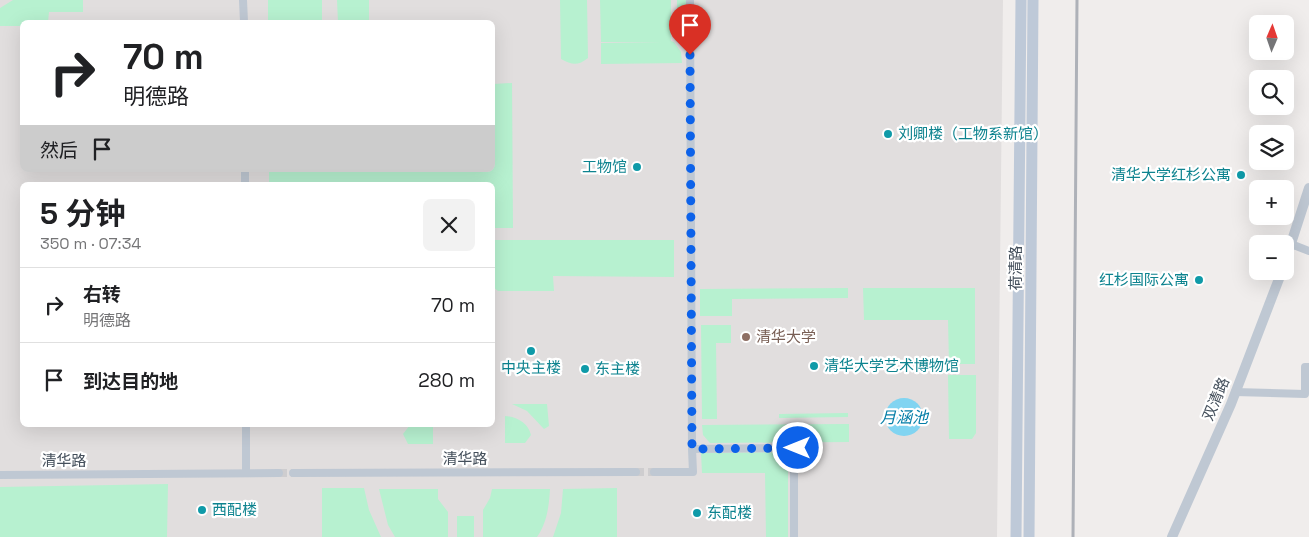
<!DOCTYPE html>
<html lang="zh">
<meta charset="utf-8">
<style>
:root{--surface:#fff;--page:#f2f2f2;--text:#202124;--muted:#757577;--line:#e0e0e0}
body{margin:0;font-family:"Space Grotesk","Noto Sans SC",sans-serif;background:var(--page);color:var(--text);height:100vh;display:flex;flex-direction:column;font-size:19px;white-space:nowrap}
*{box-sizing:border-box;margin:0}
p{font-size:16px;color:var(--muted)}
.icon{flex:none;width:28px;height:28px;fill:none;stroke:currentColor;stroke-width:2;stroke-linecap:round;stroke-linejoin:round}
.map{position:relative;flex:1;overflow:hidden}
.details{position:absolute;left:20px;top:182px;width:475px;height:245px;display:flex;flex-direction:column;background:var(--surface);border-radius:8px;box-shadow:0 5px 20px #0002}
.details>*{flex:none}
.top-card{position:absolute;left:20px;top:20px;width:475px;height:152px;border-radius:8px;box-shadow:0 5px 20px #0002;background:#fff;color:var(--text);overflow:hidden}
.needle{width:32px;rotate:2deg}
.controls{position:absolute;left:1249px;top:15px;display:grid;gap:10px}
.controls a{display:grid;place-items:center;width:45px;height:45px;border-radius:8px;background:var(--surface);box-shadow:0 5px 20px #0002;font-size:25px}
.pin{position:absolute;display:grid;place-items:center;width:42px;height:42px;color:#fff;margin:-51px -21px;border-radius:50% 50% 50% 0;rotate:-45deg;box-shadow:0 0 5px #0007}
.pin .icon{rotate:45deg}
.me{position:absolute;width:55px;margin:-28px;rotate:270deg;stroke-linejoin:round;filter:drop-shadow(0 0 4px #0008)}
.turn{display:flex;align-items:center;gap:18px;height:105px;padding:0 20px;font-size:22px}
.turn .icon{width:65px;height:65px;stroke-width:2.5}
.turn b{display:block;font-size:35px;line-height:42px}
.then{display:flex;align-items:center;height:48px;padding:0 20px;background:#0003;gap:10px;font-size:19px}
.round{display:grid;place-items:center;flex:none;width:52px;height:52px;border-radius:8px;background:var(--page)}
.overview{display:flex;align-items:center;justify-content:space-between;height:85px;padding:0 20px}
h1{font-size:30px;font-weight:700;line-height:38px}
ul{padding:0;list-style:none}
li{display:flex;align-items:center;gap:15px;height:75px;padding:0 20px;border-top:1px solid var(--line)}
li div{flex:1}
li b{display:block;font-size:19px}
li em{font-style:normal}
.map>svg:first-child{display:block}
.education{fill:#e1dede;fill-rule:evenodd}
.green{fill:#b7f1d0}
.water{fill:#81d4f1}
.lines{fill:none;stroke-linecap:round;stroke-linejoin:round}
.minor-tunnel{stroke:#cecdcf;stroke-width:8;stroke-dasharray:8 4;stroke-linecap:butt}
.minor{stroke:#bfc8d3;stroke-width:8}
.tertiary{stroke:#bfc8d3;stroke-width:10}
.secondary{stroke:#bec9d8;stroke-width:11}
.rail{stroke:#aeb1b8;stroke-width:3}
.route{stroke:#0d62e9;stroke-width:9;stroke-dasharray:0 16.2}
.culture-dot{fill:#0f9aa8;stroke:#fff;stroke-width:2}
.education-dot{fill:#8d6e63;stroke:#fff;stroke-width:2}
.labels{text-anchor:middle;stroke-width:4.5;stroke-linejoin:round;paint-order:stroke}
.culture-label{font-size:15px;fill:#0d838f;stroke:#fff;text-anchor:start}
.street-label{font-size:15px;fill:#444f5b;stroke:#fff}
.education-label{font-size:15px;fill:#785e54;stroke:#fff;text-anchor:start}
.water-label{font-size:16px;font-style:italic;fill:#047da7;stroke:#fff}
</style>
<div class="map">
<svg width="1309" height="537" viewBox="0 0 1309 537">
<rect width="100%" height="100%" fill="#f0edec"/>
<path class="education" d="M 0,0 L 1003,0 L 997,537 L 0,537 ZM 22,22 L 492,22 L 492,170 L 22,170 ZM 22,185 L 492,185 L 492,425 L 22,425 Z"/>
<path class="green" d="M 13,0 L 83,0 L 83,12 L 49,12 L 48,22 L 22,22 L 22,26 L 0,26 L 0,8 Z
M 268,0 L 322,0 L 322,22 L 268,22 Z
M 337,0 L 369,0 L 369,22 L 338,22 Z
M 560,0 L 587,0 L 588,58 C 578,66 572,65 561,59 Z
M 600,0 L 671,0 L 671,41 L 674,42 L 681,52 L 682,63 L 601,64 L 601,43 L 662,42 L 601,42 Z
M 677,0 L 686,0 L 687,45 L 677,19 Z
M 512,83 L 513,228 L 493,228 L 492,185 L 269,185 L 269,170 L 492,170 L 493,84 Z
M 493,240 L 674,240 L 674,277 L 553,276 L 554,291 L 498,291 L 493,287 Z
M 848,288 L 848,298 L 732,299 L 732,316 L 700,316 L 700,289 Z
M 863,288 L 975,288 L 975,364 L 949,364 L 948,320 L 864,320 Z
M 701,325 L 731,325 L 731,343 L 716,343 L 717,419 L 702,419 Z
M 948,375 L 976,375 L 976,433 L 972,439 L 949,439 Z
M 512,404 L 547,404 L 549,426 L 544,429 L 527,411 Z
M 848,413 L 848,417 L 779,418 L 779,414 Z
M 505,416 C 517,417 528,423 531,435 L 525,443 L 505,443 Z
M 849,424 L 849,442 L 710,443 L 703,435 L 702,425 Z
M 410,425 L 433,425 L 433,444 L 408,444 L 403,434 Z
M 788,452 L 788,537 L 766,537 L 765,473 L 702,473 L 701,453 Z
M 168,484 L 167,537 L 0,537 L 0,487 Z
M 322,488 L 364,488 L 369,510 L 381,537 L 322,537 Z
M 617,488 L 617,537 L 553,537 L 561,513 L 563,489 Z
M 379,489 L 438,489 L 438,499 L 448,512 L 448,537 L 395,537 L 388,525 Z
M 492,489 L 550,489 C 549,506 547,523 537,537 L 483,537 L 483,510 L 490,498 Z
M 457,516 L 474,516 L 474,537 L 457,537 Z"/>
<path class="water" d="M885 417a19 19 0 1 1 38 0a19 19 0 1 1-38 0Z"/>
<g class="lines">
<path class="minor-tunnel" d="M 636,472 L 654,472
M 279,473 L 293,473"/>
<path class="minor" d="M 243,0 L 244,22
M 690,0 L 692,449
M 245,170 L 245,185
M 1291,244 L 1309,251
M 1235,392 L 1305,394 L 1305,367 L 1309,367
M 794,448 L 794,537
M 654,472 L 693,472 L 692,449 L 798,448
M 246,473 L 246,425
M 293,473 L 636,472
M 0,475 L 279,473"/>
<path class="tertiary" d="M 1285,262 L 1309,188
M 1172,537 L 1231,404 L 1282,271"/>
<path class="secondary" d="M 1016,537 L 1021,0
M 1029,537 L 1033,0"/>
<path class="rail" d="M 1073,537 L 1077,0"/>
</g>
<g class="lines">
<path class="route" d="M 690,55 L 692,449 L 798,448"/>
</g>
<g class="culture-dot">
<circle cx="888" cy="134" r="5"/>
<circle cx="637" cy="167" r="5"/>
<circle cx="1241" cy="175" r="5"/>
<circle cx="1199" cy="280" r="5"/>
<circle cx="531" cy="351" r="5"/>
<circle cx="814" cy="366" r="5"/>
<circle cx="585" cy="369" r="5"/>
<circle cx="202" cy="510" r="5"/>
<circle cx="697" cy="513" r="5"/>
</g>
<circle class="education-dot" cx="746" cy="337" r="5"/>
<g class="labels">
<g class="culture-label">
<text x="898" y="139">刘卿楼（工物系新馆）</text>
<text x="627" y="172" text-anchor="end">工物馆</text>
<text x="1231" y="180" text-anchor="end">清华大学红杉公寓</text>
<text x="1189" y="285" text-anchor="end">红杉国际公寓</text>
<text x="824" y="371">清华大学艺术博物馆</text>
<text x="531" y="373" text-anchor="middle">中央主楼</text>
<text x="595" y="374">东主楼</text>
<text x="212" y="515">西配楼</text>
<text x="707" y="518">东配楼</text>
</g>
<g class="street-label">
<text transform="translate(1016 268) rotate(-90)" y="5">荷清路</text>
<text transform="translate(1216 399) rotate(-67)" y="5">双清路</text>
<text x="465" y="464">清华路</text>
<text x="64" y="466">清华路</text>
</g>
<g class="education-label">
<text x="756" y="342">清华大学</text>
</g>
<g class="water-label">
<text x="904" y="423">月涵池</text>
</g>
</g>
</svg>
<div class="controls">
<a><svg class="needle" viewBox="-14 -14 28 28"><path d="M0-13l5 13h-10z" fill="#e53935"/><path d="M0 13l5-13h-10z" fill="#757577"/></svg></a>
<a><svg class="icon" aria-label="search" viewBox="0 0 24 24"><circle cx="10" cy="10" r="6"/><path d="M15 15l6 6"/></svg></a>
<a><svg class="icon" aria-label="layers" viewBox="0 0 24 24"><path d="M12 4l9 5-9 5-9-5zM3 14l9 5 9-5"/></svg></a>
<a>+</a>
<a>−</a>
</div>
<div class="pin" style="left:690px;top:55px;background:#d93025"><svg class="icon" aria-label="arrive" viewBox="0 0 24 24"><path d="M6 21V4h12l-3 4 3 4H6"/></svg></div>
<svg class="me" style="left:798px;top:448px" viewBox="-20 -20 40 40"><circle r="17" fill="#0d62e9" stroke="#fff" stroke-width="3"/><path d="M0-11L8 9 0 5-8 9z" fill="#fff"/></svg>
<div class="top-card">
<div class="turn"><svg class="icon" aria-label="right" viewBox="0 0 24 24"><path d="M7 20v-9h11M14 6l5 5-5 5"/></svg><div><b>70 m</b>明德路</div></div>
<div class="then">然后<svg class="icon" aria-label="arrive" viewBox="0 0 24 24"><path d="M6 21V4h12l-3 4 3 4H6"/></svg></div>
</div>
<section class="details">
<div class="overview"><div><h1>5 分钟</h1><p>350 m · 07:34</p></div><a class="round"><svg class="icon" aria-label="close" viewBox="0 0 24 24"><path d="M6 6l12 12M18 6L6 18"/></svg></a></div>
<ul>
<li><svg class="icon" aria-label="right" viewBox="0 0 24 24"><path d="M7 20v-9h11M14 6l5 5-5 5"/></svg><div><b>右转</b><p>明德路</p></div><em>70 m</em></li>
<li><svg class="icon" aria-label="arrive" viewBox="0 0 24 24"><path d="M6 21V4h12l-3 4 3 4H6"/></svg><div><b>到达目的地</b></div><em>280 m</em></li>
</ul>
</section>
</div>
